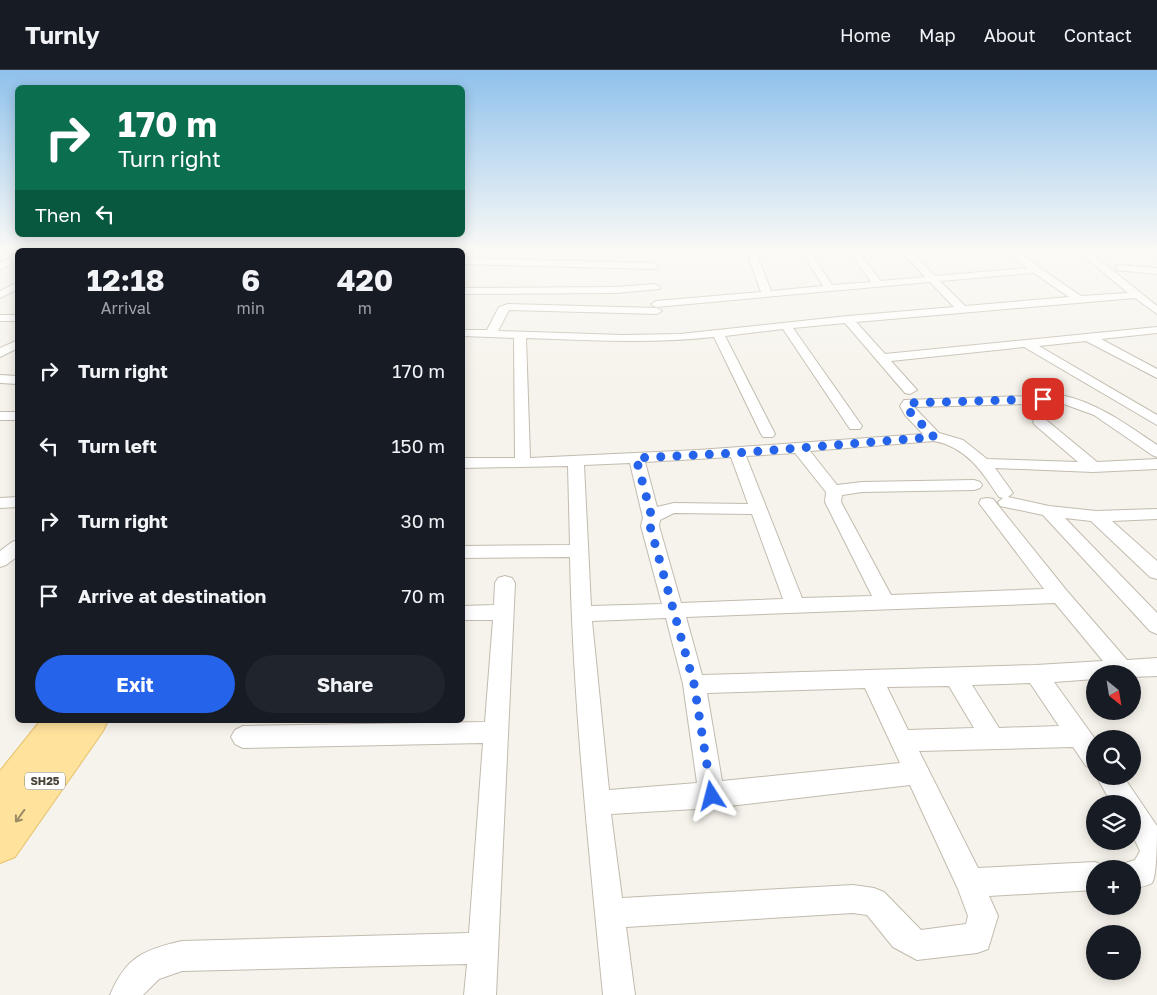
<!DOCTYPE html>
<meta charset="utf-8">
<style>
:root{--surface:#171b24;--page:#20242c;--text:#f1f3f6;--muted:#9ea1a6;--line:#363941;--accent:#2563eb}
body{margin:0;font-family:"Golos Text",sans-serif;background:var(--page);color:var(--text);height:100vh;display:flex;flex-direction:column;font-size:19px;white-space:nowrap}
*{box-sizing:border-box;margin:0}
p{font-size:16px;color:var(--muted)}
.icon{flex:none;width:28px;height:28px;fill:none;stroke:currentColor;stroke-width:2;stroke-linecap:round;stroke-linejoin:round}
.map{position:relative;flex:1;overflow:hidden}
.sheet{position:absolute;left:15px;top:178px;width:450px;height:475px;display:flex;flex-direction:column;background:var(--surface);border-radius:8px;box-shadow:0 2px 12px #0003}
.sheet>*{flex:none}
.banner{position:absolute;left:15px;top:15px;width:450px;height:152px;border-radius:8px;box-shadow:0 2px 12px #0003;background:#0b6e4f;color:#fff;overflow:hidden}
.needle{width:32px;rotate:150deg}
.fabs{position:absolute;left:1086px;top:595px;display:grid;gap:10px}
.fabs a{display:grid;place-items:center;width:55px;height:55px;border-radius:50%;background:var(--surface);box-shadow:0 2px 12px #0003;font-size:25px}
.pin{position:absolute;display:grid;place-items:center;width:42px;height:42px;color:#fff;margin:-21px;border-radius:10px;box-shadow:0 2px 8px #0006}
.me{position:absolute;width:55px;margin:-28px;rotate:351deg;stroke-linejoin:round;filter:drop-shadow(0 0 4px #0008)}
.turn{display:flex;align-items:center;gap:18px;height:105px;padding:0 20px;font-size:22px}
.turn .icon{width:65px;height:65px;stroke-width:2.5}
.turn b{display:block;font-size:35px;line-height:42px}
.then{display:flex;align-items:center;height:48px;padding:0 20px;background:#0003;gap:10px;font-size:19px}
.eta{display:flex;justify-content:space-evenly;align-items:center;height:85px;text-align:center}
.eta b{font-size:30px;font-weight:700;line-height:35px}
.cta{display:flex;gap:10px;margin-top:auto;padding:10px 20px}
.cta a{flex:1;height:58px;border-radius:30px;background:var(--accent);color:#fff;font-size:20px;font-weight:700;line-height:58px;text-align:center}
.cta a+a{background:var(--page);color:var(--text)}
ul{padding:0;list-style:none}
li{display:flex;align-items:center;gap:15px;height:75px;padding:0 20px}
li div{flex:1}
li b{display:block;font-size:19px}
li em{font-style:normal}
header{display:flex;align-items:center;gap:30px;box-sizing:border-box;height:70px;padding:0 25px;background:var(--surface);border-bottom:1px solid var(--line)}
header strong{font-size:24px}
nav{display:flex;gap:28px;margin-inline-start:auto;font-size:18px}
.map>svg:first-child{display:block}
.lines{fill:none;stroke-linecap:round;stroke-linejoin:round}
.street-casing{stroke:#c2bbae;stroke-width:2}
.primary-casing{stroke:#e6c16a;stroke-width:2}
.street{fill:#fff;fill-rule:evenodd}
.primary{fill:#ffe39c;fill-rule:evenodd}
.oneway{stroke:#9c8c66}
.route{stroke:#2563eb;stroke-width:9;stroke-dasharray:0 16.2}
.labels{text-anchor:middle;stroke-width:5;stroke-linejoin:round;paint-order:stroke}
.shield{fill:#fff;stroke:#817c74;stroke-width:1}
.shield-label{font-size:11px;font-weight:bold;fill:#4b4439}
</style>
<header>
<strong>Turnly</strong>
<nav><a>Home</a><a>Map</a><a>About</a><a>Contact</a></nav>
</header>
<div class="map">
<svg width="1157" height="925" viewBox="0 0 1157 925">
<rect width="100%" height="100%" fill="#f6f3ec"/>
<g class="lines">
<defs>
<path id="street" d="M 747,182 L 756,182 L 771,221 L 823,216 L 802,182 L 811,182 L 832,215 L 871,212 L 850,182 L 859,182 L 881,211 L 925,207 L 902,182 L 911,182 L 935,206 L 1027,198 L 1007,182 L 1017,182 L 1081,226 L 1128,223 L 1079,182 L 1090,182 L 1157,236 L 1157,244 L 1135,228 L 856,252 L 885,284 L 1157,257 L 1157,263 L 1101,269 L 1157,299 L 1157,308 L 1086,271 L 1039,276 L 1157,345 L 1157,355 L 1024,277 L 891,291 L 917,320 L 910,324 L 905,323 L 845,253 L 793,258 L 862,356 L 860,359 L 850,359 L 783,259 L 725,266 L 775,364 L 773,367 L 763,367 L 761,364 L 714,267 C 651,274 589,270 526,268 L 530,388 L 698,380 L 923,364 L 905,345 L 900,336 L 904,330 L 1061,325 C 1098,333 1126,354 1157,375 L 1157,387 L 1152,385 L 1094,345 L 1061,333 L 914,337 L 939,363 L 963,370 L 987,389 L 1078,392 L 1035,355 L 1033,352 L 1035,349 L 1045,349 L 1097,392 L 1157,389 L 1157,399 L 1093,402 L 995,398 L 1013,423 L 1008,427 L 1049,436 L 1096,441 L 1157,439 L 1157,449 L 1112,451 L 1157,491 L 1157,509 L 1150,507 L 1091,451 L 1065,448 L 1157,543 L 1157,564 L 1150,561 L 1043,445 L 1000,436 L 998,432 L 1003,428 L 999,427 C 982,401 966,377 934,371 L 810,381 L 837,415 L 862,412 L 974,410 L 980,412 L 982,415 L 980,418 L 974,420 L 862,422 L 842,425 L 841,432 L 891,525 L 1044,519 L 979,433 L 981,429 L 987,428 L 993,429 L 1067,521 L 1127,590 L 1157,588 L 1157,606 L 1132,607 L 1132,604 L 1095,604 L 1095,609 L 1054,612 L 1095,669 L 1095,699 L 1086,696 L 1073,677 L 919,681 L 978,798 L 1095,792 L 1105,796 L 1106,799 L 1095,799 L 1095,820 L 989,826 L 998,846 L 988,879 L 977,883 L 917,890 L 893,877 L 867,845 L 853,843 L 626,857 L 635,925 L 603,925 C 589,779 573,634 570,487 L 462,488 L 462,476 L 570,475 L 568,396 L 462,398 L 462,388 L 515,388 L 514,268 L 462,266 L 462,260 L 487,260 L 499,237 L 508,234 L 657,238 L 662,241 L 657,244 L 509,240 L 498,261 L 623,265 L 680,264 L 848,246 L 954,237 L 930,212 L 656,237 L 651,234 L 656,231 L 761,222 ZM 1034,203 L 1069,227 L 965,236 L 940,211 ZM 795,383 L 826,422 L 825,432 L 872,526 L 802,528 L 746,386 ZM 731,387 L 748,434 L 674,433 L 657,437 L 645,392 ZM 630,393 L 643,448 L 641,456 L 662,534 L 591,536 L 584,395 ZM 674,443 L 752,444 L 783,529 L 681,533 L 659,456 L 660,450 ZM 1055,533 L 1103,591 L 1036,595 L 702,605 L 686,547 ZM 666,548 L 683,614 L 697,713 L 609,720 L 592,551 ZM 1030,613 L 1059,656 L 999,658 L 972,615 ZM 949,616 L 974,658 L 908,660 L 887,617 ZM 865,618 L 900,693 L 722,711 L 707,623 ZM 910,715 L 958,819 L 968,846 L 966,854 L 921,860 L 884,822 L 874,818 L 853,815 L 622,828 L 611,744 L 712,738 Z
M 18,183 L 18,190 L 0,200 L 0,193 Z
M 462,188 L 654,193 L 659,196 L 654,199 L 462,194 Z
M 1119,195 L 1157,198 L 1157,204 L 1116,200 L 1116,196 Z
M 18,212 L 18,219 L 0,228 L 0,221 Z
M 655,214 L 660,217 L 659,219 L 616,223 L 462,224 L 462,218 L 616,217 Z
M 0,245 L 18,245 L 18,251 L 0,251 Z
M 18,270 L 18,278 L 0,287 L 0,278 Z
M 0,305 L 18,306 L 18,314 L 0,313 Z
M 0,342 L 18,342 L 18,350 L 0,350 Z
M 18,427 L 18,437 L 0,438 L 0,428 Z
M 18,470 L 18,486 L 6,495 L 0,497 L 0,481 L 12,472 Z
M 505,506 L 512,508 L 515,513 L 496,925 L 464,925 L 467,894 L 182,901 L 159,909 L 143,925 L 110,925 C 126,887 143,880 182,871 L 469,863 L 483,673 L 243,678 L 235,674 L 231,667 L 235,660 L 243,656 L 485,652 L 493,550 L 462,550 L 462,536 L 494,535 L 495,513 L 498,508 Z
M 1096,706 L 1123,706 L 1157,756 C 1157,768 1157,807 1152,813 C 1146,817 1139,817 1132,818 L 1132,799 L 1120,799 L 1122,794 L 1135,790 L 1140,781 L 1132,764 L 1132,734 L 1112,734 Z"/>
<path id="primary" d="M 41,650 L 108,650 L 103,661 L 15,787 L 0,793 L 0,701 Z"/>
</defs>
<use href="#street" class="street-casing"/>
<use href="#primary" class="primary-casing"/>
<use href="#street" class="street"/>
<use href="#primary" class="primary"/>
</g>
<defs><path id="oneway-shaft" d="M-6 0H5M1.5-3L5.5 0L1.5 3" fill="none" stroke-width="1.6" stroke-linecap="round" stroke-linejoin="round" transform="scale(1.25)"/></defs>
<use class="oneway" href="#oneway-shaft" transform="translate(20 746) rotate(126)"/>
<linearGradient id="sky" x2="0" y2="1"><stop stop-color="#8fc1ec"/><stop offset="0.58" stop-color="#fbfaf6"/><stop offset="1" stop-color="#fbfaf6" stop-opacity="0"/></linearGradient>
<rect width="1157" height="312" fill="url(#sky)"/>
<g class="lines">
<path class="route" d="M 712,726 L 694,614 L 650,456 L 652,448 L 636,388 L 737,383 L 934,367 L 910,342 L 907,336 L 909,333 L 1043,329"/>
</g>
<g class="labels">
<rect class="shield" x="25" y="702.5" width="40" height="17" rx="4"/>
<g class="shield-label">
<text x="45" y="715">SH25</text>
</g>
</g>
</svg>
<div class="fabs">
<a><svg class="needle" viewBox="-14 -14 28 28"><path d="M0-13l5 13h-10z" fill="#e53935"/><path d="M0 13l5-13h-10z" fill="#9ea1a6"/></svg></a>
<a><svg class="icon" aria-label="search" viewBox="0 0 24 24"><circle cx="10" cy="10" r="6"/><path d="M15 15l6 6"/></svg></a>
<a><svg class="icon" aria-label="layers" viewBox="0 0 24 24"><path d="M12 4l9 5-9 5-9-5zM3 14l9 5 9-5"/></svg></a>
<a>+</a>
<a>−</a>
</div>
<div class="pin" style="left:1043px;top:329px;background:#d93025"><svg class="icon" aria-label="arrive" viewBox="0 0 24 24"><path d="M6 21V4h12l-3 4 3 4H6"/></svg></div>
<svg class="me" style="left:712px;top:726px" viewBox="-20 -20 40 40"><path d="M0-17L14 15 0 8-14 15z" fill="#2563eb" stroke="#fff" stroke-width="4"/></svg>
<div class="banner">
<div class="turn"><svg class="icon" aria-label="right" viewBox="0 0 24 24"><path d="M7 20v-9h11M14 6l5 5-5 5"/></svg><div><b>170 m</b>Turn right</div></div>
<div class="then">Then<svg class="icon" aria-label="left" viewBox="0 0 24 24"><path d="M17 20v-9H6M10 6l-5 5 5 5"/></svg></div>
</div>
<section class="sheet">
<div class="eta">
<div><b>12:18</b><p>Arrival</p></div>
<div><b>6</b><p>min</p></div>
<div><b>420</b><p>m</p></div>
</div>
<ul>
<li><svg class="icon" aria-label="right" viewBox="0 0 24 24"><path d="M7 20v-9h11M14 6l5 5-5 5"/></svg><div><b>Turn right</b></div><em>170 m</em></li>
<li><svg class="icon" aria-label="left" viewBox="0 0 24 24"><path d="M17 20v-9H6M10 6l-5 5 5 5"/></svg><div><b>Turn left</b></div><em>150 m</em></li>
<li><svg class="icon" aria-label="right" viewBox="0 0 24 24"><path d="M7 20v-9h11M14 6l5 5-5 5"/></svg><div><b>Turn right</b></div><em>30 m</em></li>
<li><svg class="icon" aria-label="arrive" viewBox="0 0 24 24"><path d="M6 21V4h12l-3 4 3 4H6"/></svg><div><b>Arrive at destination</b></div><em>70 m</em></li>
</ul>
<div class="cta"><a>Exit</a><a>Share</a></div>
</section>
</div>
